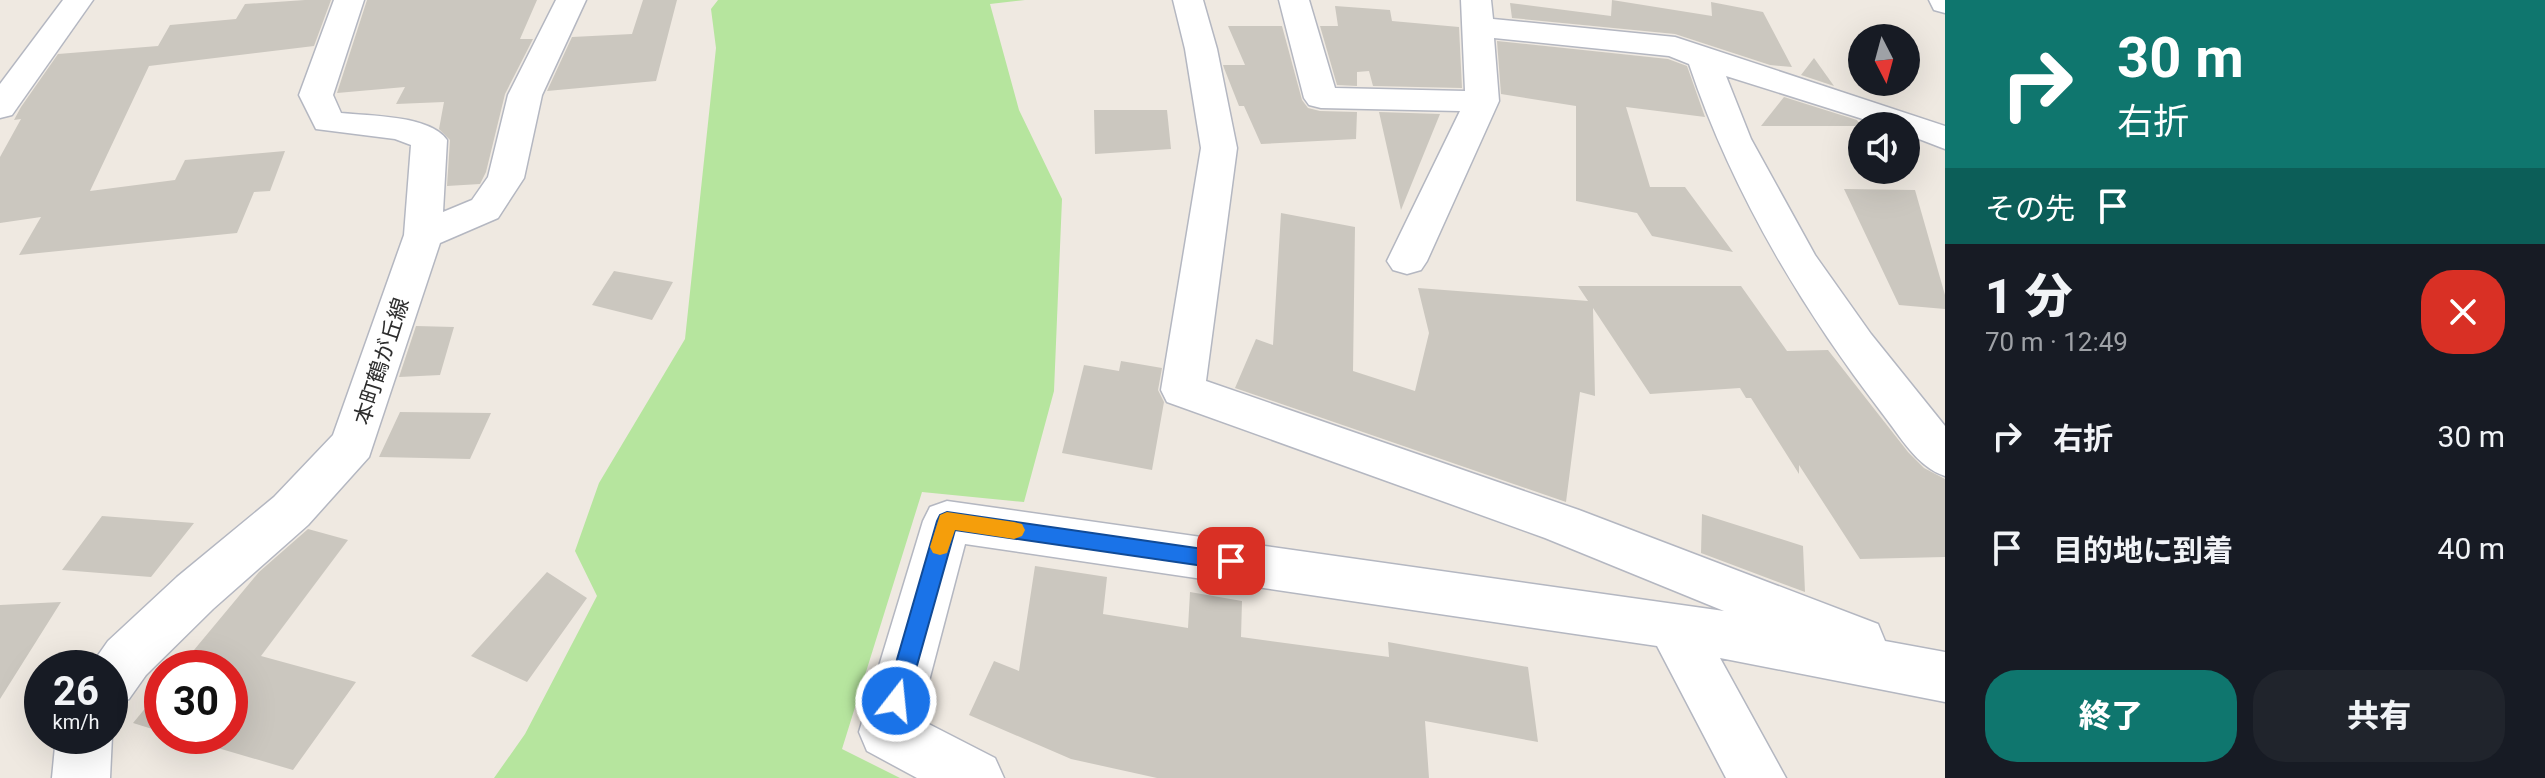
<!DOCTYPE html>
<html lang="ja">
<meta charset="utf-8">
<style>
:root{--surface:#171b24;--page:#20242c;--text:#f1f3f6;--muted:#9ea1a6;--accent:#0f766e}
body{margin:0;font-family:Roboto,"Noto Sans JP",sans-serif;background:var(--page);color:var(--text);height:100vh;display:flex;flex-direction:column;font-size:30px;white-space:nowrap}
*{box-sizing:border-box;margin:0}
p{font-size:26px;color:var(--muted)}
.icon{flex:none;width:44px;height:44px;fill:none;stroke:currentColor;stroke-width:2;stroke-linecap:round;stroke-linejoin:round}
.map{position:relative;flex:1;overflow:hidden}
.side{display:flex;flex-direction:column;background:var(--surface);width:600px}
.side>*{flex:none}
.top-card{background:#0f766e;color:#fff;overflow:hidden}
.needle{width:52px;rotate:174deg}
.buttons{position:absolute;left:1848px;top:24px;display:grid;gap:16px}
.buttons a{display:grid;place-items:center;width:72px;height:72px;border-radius:50%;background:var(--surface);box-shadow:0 8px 32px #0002;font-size:40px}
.speed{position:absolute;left:24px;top:650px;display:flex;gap:16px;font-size:40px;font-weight:700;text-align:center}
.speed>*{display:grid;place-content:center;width:104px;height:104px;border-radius:50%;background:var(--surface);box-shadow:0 8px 32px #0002;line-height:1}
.speed small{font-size:20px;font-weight:400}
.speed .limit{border:12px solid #d22;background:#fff;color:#111}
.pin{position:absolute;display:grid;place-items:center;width:68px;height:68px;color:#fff;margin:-34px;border-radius:16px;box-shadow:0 4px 12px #0006}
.me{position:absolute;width:88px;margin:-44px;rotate:16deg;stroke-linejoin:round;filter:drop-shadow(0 0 6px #0008)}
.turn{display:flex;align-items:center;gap:28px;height:168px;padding:0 40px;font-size:36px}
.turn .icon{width:104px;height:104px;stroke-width:2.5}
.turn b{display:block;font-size:56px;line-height:68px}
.then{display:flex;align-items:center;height:76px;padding:0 40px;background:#0003;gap:16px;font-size:30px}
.round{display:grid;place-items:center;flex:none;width:84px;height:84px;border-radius:32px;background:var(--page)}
.summary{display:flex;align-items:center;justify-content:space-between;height:136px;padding:0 40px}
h1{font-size:48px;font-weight:800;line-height:60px}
.action{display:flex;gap:16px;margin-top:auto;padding:16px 40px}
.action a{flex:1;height:92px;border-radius:32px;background:var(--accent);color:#fff;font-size:32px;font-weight:800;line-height:92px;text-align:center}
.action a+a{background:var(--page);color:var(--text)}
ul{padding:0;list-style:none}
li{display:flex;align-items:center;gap:24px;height:112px;padding:0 40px}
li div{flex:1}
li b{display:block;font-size:30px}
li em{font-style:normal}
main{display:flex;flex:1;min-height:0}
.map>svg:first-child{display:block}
.green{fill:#b6e59e}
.building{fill:#cbc7bf}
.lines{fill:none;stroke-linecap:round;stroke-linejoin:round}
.street-casing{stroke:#b4b7c1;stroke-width:3}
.secondary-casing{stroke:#b4b7c1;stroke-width:3}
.street{fill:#fff;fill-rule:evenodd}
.secondary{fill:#fff;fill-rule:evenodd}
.route{fill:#1a73e8;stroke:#114b97;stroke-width:2}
.slow{fill:#f59e0b}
.labels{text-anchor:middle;stroke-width:6;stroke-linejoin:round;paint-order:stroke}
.street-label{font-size:22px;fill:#2e2e2e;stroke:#fff}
</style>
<main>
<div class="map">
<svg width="1945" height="778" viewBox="0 0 1945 778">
<rect width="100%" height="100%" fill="#efe9e1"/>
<path class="green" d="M 718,0 L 1025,0 L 990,4 L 1019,110 L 1062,199 L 1054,391 L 1024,502 L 922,492 L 842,749 L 900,778 L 494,778 L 525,734 L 597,596 L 575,551 L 599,483 L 685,339 L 716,48 L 711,9 Z"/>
<path class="building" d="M 305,0 L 331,0 L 314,46 L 149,66 L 90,191 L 175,180 L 185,160 L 285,151 L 270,191 L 254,192 L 237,233 L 19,255 L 41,217 L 0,223 L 0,157 L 21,119 L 14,120 L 21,107 L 58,54 L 158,46 L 170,25 L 236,19 L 245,4 Z
M 367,0 L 537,0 L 520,39 L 533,39 L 505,94 L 486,172 L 480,184 L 447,186 L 450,140 L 439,129 L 444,102 L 396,104 L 405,87 L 337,93 Z
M 643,0 L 677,0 L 656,81 L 547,91 L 572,37 L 632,34 Z
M 1612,0 L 1712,16 L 1711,2 L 1763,12 L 1792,67 L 1770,65 L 1675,34 L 1512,18 L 1510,3 L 1611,16 Z
M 1335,6 L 1390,10 L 1392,21 L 1459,27 L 1462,88 L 1373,86 L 1369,71 L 1357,72 L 1357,86 L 1337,85 L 1320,26 L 1338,26 Z
M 1228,26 L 1282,26 L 1302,100 L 1308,108 L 1320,111 L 1357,112 L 1356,139 L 1261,144 L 1244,106 L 1239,106 L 1224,68 L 1223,65 L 1245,65 Z
M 1497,41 L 1668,59 L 1687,66 L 1705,117 L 1626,107 L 1650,187 L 1685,187 L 1733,252 L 1652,236 L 1637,213 L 1576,201 L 1576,106 L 1501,94 Z
M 1814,58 L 1834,86 L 1801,75 Z
M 1784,97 L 1857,120 L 1861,126 L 1761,126 Z
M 1094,110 L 1167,110 L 1171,149 L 1095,154 Z
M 1379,112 L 1440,114 L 1401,210 Z
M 1844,189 L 1915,190 L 1945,295 L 1945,309 L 1899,305 Z
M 1281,213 L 1355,227 L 1353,371 L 1415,391 L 1429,333 L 1418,288 L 1588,301 L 1578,286 L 1741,286 L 1787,351 L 1828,350 L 1908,452 L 1924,468 L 1945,479 L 1945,557 L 1860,559 L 1799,465 L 1799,474 L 1751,398 L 1746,398 L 1740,388 L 1650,394 L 1593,308 L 1595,396 L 1580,392 L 1566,502 L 1235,388 L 1256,339 L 1273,345 Z
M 614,271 L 673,282 L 652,320 L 592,305 Z
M 416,326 L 454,327 L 440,375 L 399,377 Z
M 1121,361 L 1162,368 L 1158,390 L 1164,402 L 1152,470 L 1062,453 L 1084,365 L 1119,371 Z
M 400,412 L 491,413 L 470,459 L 379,457 Z
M 1702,514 L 1803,546 L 1805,592 L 1701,553 Z
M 102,516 L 194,523 L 151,577 L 62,570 Z
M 308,529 L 348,540 L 261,656 L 356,682 L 293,770 L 177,736 L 230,736 L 230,668 L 179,668 L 259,572 Z
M 1035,566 L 1107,577 L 1103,614 L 1188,628 L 1190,592 L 1242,601 L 1241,637 L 1389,657 L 1388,642 L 1528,667 L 1538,742 L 1425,721 L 1429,778 L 1157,778 L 1071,759 L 969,715 L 994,661 L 1019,671 Z
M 547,572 L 587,598 L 527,682 L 471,656 Z
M 61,602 L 0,699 L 0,605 Z
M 162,688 L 162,732 L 133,723 Z"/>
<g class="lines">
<defs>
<path id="street" d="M 334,0 L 364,0 L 333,95 L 341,113 C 369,116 430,115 447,140 L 443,212 L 472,200 L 488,177 L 508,95 L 556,0 L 586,0 L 542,95 L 524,178 L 498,218 L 440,243 L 369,457 L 308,525 L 213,609 L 146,675 L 129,699 L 110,706 L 110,668 L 89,668 L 108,641 L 177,577 L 274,497 L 333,435 L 404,235 L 411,145 L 395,139 L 316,129 L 299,95 Z
M 1173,0 L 1203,0 L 1217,49 L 1237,148 L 1206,381 L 1579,510 L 1878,624 L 1885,641 L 1945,652 L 1945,702 L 1720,658 L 1786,778 L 1726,778 L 1657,646 L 965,544 L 919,719 L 995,758 L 1004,778 L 917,778 L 867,751 L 859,732 L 923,521 L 930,507 L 947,501 L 1724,611 L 1545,538 L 1167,402 L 1161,390 L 1201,148 L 1185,49 Z
M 1279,0 L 1309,0 L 1335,88 L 1465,91 L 1461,0 L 1491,0 L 1493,19 L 1675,37 L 1945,126 L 1945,149 L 1906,134 L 1906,126 L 1885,126 L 1726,76 L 1751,139 L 1815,255 L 1871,334 L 1945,426 L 1945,476 C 1917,467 1900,436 1882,413 C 1800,306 1732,192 1689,64 L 1669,56 L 1494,38 L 1499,101 L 1427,261 L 1421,270 L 1407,274 L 1393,270 L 1387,261 L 1460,111 L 1321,108 L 1309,105 L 1304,98 Z
M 1929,0 L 1945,0 L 1945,13 L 1934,10 Z
M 110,731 L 112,736 L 110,778 L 52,778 L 56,736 L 110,736 Z"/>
<path id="secondary" d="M 63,0 L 93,0 L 12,115 L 0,118 L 0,84 Z"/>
</defs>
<use href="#street" class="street-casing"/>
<use href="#secondary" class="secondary-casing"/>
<use href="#street" class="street"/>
<use href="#secondary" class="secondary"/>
</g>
<path class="route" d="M 947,512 L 1231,553 L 1239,555 L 1242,561 L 1239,568 L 1231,570 L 955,530 L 907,701 L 904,709 L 896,712 L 888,709 L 885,701 L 937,521 L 940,515 Z"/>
<path class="slow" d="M 947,512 L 1014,522 L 1022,524 L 1025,530 L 1022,536 L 1014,539 L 955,530 L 947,553 L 940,555 L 933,553 L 930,547 L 940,515 Z"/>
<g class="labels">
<g class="street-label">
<text transform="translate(381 361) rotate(-72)" y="8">本町鶴が丘線</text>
</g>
</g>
</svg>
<div class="buttons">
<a><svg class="needle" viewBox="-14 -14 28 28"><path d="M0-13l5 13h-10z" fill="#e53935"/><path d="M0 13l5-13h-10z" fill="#9ea1a6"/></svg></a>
<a><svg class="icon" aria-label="sound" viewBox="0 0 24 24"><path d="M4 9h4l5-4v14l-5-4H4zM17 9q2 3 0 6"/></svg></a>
</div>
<div class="speed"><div>26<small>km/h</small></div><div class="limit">30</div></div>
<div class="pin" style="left:1231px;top:561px;background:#d93025"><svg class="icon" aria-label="arrive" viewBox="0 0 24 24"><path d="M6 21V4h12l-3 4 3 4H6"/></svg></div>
<svg class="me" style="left:896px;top:701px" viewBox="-20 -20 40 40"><circle r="17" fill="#1a73e8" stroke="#fff" stroke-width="3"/><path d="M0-11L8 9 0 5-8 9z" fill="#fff"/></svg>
</div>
<section class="side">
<div class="top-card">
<div class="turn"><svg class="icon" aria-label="right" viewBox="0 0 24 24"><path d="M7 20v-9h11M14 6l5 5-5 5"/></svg><div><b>30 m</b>右折</div></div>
<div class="then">その先<svg class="icon" aria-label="arrive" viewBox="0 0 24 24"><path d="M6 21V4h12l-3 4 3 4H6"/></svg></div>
</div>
<div class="summary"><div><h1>1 分</h1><p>70 m · 12:49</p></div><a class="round" style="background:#d93025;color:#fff"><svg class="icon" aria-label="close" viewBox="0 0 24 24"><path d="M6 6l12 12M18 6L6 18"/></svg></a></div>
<ul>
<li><svg class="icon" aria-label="right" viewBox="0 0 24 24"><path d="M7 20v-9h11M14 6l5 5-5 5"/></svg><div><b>右折</b></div><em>30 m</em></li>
<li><svg class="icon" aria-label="arrive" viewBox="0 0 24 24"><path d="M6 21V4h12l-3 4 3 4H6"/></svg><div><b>目的地に到着</b></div><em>40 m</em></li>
</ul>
<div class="action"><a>終了</a><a>共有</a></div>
</section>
</main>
